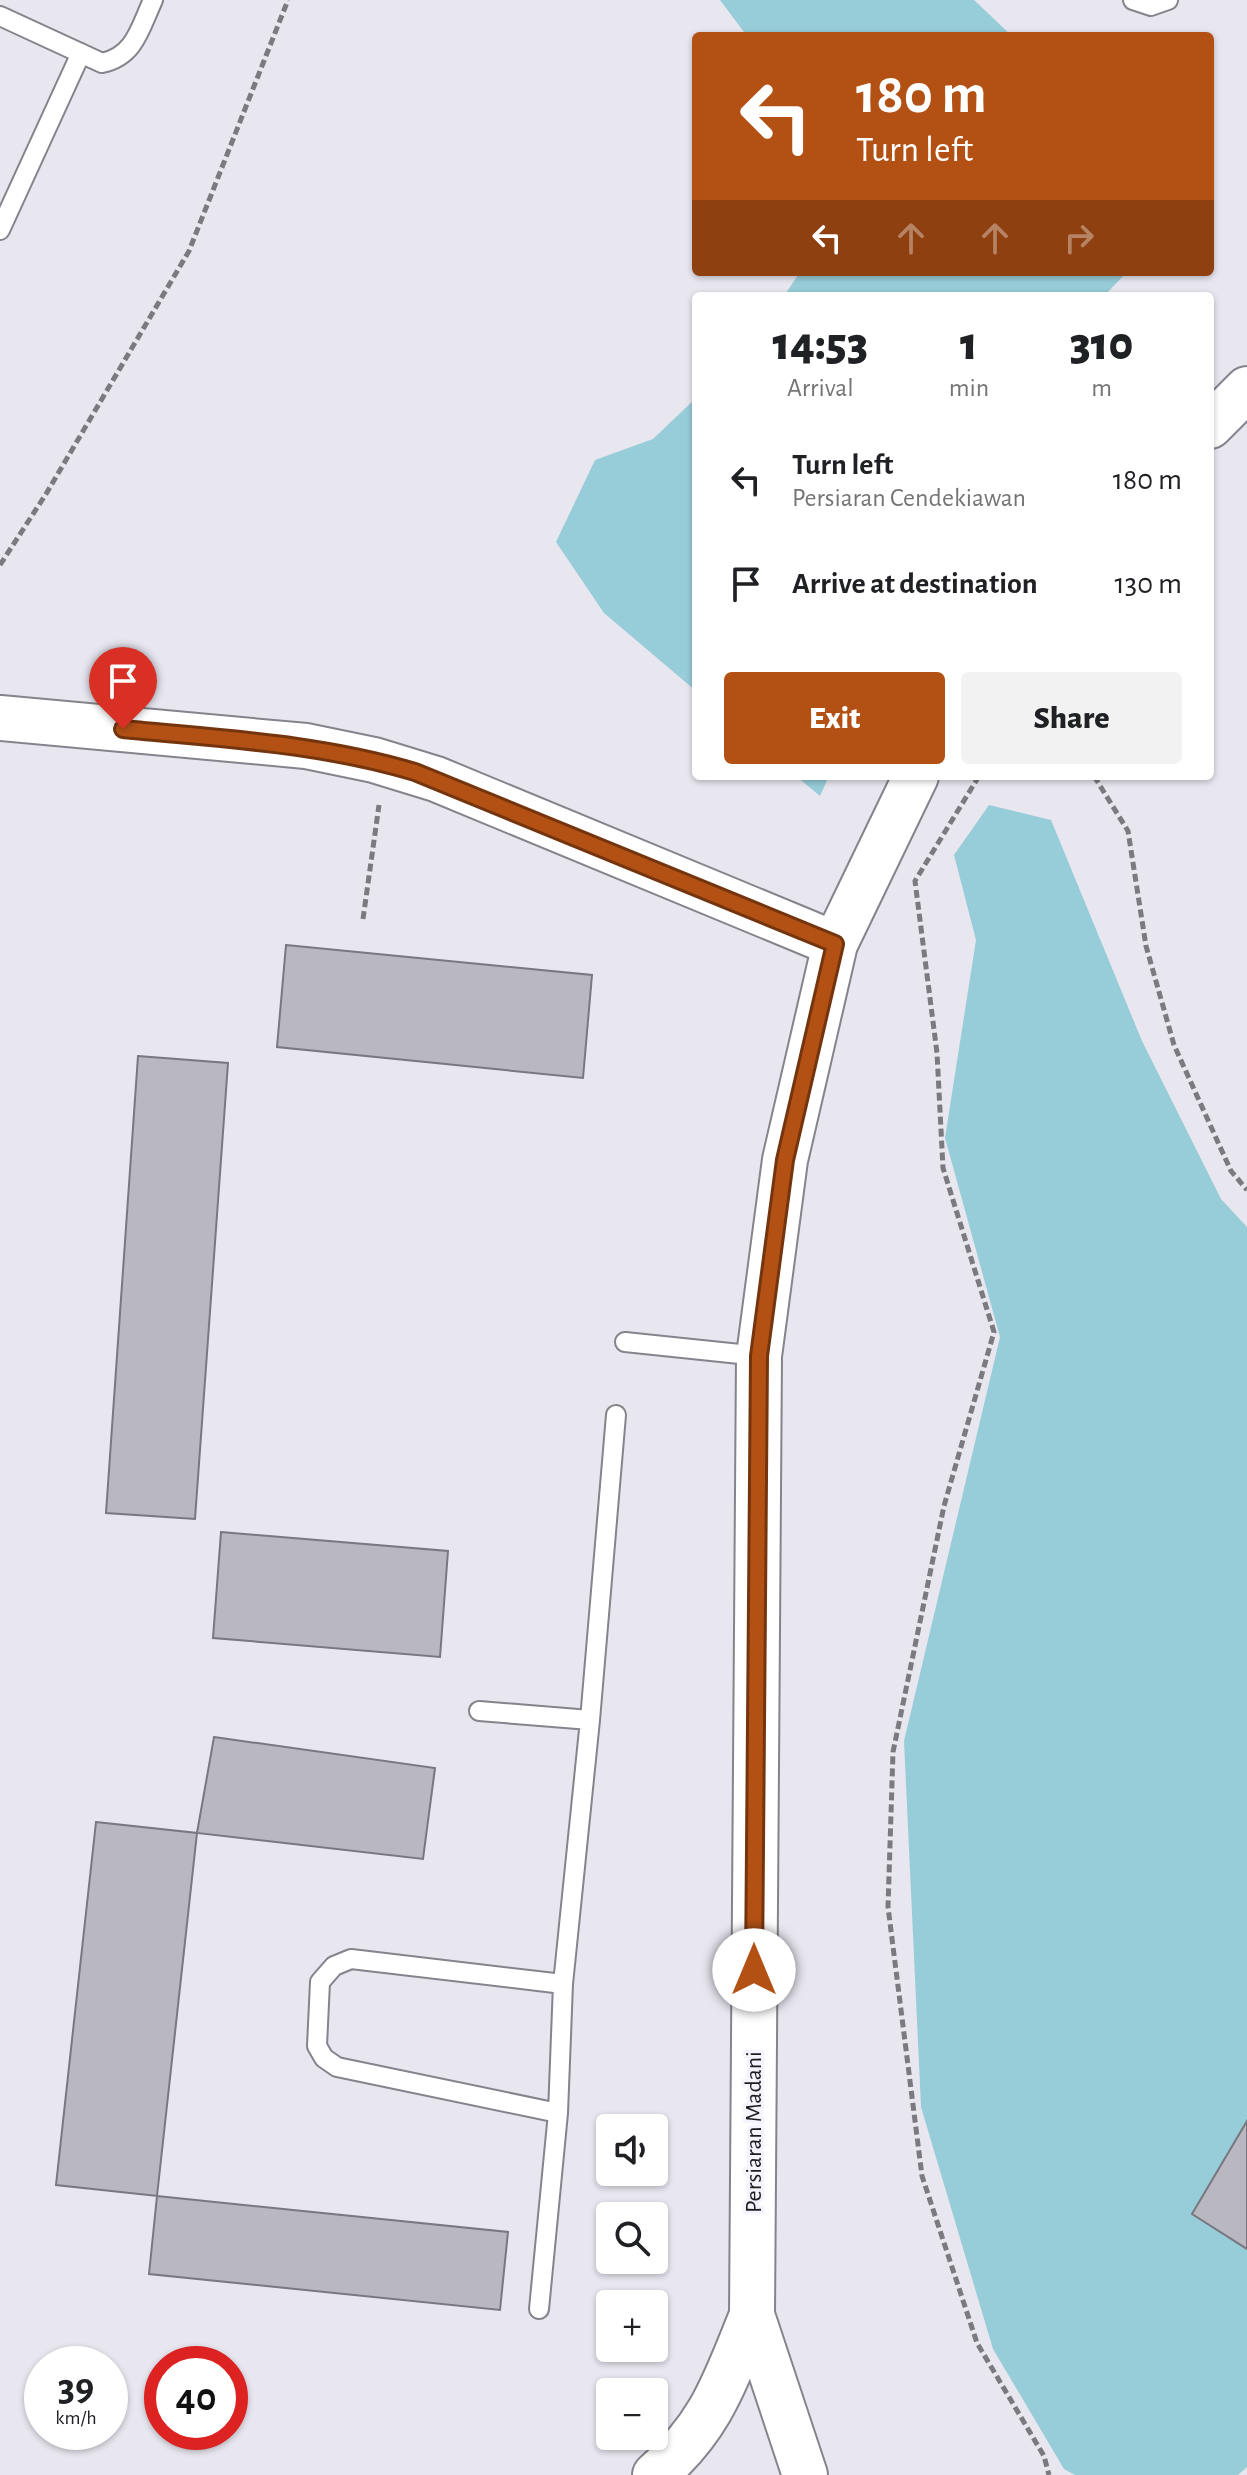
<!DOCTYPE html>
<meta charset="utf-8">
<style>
:root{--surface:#fff;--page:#f2f2f2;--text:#202124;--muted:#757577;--accent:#b35115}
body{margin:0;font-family:"Alegreya Sans",sans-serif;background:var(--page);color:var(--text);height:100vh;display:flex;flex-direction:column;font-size:30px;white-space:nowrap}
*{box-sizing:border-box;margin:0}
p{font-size:26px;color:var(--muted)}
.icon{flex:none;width:44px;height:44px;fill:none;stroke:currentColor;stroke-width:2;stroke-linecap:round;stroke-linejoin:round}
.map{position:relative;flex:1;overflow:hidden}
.sheet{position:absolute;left:692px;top:292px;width:522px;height:488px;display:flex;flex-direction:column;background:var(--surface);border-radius:8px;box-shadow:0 2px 6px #0004}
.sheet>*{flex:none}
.banner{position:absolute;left:692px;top:32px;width:522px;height:244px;border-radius:8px;box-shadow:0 2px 6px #0004;background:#b35115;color:#fff;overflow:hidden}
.fabs{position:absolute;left:596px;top:2114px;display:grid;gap:16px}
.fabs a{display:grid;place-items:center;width:72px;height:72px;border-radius:8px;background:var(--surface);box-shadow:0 2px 6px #0004;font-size:40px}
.speed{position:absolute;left:24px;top:2346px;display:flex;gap:16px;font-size:40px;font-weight:700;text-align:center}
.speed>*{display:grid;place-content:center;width:104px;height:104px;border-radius:50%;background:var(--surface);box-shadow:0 2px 6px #0004;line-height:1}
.speed small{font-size:20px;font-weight:400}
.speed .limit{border:12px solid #d22;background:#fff;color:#111}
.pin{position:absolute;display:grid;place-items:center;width:68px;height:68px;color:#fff;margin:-82px -34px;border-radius:50% 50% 50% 0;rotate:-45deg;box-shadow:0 0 8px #0007}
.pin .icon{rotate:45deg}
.me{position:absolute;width:88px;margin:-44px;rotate:0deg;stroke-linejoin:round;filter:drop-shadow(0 0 6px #0008)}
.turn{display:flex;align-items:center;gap:28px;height:168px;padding:0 32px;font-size:36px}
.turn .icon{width:104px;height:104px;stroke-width:2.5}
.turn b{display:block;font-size:56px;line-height:68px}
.lanes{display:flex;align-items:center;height:76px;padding:0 32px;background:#0003;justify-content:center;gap:40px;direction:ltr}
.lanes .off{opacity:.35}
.eta{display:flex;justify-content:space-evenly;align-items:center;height:136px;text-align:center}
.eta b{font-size:48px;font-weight:800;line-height:56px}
.cta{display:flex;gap:16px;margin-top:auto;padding:16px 32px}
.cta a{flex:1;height:92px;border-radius:8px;background:var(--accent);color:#fff;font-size:32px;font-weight:800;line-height:92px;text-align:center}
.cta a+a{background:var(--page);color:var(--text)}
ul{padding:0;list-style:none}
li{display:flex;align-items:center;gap:24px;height:104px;padding:0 32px}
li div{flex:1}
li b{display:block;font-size:30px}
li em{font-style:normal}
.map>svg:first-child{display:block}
.water{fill:#97cdd8}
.building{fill:#b9b7c0;stroke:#79777f;stroke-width:2}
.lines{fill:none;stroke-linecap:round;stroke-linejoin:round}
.service-casing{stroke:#85838b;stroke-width:22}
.tertiary-casing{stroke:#85838b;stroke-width:48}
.path{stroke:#7b7a80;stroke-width:5;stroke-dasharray:8 4;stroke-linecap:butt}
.service{stroke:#fff;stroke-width:18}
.tertiary{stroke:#fff;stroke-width:44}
.route-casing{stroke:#74350e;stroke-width:20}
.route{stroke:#b35115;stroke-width:14}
.labels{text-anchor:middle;stroke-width:7;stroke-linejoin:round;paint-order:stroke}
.street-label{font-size:24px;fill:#1c1c1f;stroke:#f5f3fd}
</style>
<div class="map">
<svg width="1247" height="2475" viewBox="0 0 1247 2475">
<rect width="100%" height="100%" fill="#e8e6ef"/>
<path class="water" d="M 720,0 L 974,0 L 1012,36 L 747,36 Z
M 800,272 L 1127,272 L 1104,296 L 784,296 Z
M 696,398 L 696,691 L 604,613 L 556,542 L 595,460 L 653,439 Z
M 796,776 L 829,776 L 820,796 Z
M 989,805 L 1051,820 L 1142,1041 L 1221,1199 L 1247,1227 L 1247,2467 L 1238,2475 L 1075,2475 L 1064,2469 L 993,2349 L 921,2107 L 904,1741 L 1000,1337 L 945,1138 L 976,940 L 954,855 Z"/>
<path class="building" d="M 286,945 L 592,975 L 583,1078 L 277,1047 Z
M 138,1056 L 228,1063 L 195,1519 L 106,1513 Z
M 221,1532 L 448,1551 L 440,1657 L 213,1638 Z
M 214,1737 L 435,1768 L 423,1859 L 197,1833 Z
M 96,1822 L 197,1833 L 157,2196 L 56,2185 Z
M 1247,2121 L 1247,2249 L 1192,2214 Z
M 157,2196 L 508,2232 L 500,2310 L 149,2274 Z"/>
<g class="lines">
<defs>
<path id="service" d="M 1133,0 L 1151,6 L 1168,0
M 0,16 L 102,63 C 135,56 140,28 153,0
M 0,230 L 81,53
M 625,1342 L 759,1356
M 479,1711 L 590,1720
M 558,2113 L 337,2067 L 324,2058 L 317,2046 L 320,1982 L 334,1966 L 351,1959 L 563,1984
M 539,2309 L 558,2113 L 563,1984 L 590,1720 L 616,1415"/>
<path id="tertiary" d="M 1210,426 L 1247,389
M 0,718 L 306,746 L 374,760 L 436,779 L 835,944
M 655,2475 C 712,2426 725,2381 752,2315
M 805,2475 L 752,2315 L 759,1356 L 785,1160 L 835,944 L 916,776"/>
</defs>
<use href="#service" class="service-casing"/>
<use href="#tertiary" class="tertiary-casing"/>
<path class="path" d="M 0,565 L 46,494 L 189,251 L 288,0
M 979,776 L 915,881 L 937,1053 L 943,1168 L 994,1332 L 944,1506 L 893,1752 L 888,1907 L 922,2176 L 977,2343 L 1044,2456 L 1049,2475
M 1094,776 L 1128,831 L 1146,946 L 1174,1045 L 1231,1171 L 1247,1190
M 363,919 L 379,805"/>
<use href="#service" class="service"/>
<use href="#tertiary" class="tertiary"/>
</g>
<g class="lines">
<defs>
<path id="route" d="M 123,729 C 223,739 318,743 415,772 L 835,944 L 785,1160 L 759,1356 L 754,1970"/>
</defs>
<use href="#route" class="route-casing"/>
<use href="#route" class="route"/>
</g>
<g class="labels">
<g class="street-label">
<text transform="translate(753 2132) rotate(-90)" y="8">Persiaran Madani</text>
</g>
</g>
</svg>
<div class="fabs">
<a><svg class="icon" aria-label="sound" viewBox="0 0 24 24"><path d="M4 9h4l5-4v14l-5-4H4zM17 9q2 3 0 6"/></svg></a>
<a><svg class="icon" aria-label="search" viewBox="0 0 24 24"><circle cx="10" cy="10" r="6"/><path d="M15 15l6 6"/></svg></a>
<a>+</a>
<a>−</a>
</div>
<div class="speed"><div>39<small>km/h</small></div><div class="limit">40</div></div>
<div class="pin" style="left:123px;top:729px;background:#d93025"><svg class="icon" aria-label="arrive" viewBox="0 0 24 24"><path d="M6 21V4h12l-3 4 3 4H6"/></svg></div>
<svg class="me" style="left:754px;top:1970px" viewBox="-20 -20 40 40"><circle r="19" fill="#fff"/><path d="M0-13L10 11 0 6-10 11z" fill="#b35115"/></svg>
<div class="banner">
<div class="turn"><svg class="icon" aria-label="left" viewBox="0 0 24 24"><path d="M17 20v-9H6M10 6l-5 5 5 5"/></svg><div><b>180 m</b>Turn left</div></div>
<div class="lanes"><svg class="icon" aria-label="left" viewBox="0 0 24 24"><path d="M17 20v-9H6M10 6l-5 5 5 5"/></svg><svg class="icon off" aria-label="ahead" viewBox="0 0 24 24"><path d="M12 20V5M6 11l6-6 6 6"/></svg><svg class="icon off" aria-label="ahead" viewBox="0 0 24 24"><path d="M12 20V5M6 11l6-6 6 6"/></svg><svg class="icon off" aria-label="right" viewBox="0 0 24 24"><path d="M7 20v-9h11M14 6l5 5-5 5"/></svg></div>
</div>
<section class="sheet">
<div class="eta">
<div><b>14:53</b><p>Arrival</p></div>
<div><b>1</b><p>min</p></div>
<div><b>310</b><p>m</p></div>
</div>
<ul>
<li><svg class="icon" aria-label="left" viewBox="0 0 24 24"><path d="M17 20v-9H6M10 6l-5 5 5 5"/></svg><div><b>Turn left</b><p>Persiaran Cendekiawan</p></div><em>180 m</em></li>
<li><svg class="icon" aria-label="arrive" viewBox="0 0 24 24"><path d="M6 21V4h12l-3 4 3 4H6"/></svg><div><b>Arrive at destination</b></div><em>130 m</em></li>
</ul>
<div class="cta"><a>Exit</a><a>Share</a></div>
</section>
</div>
